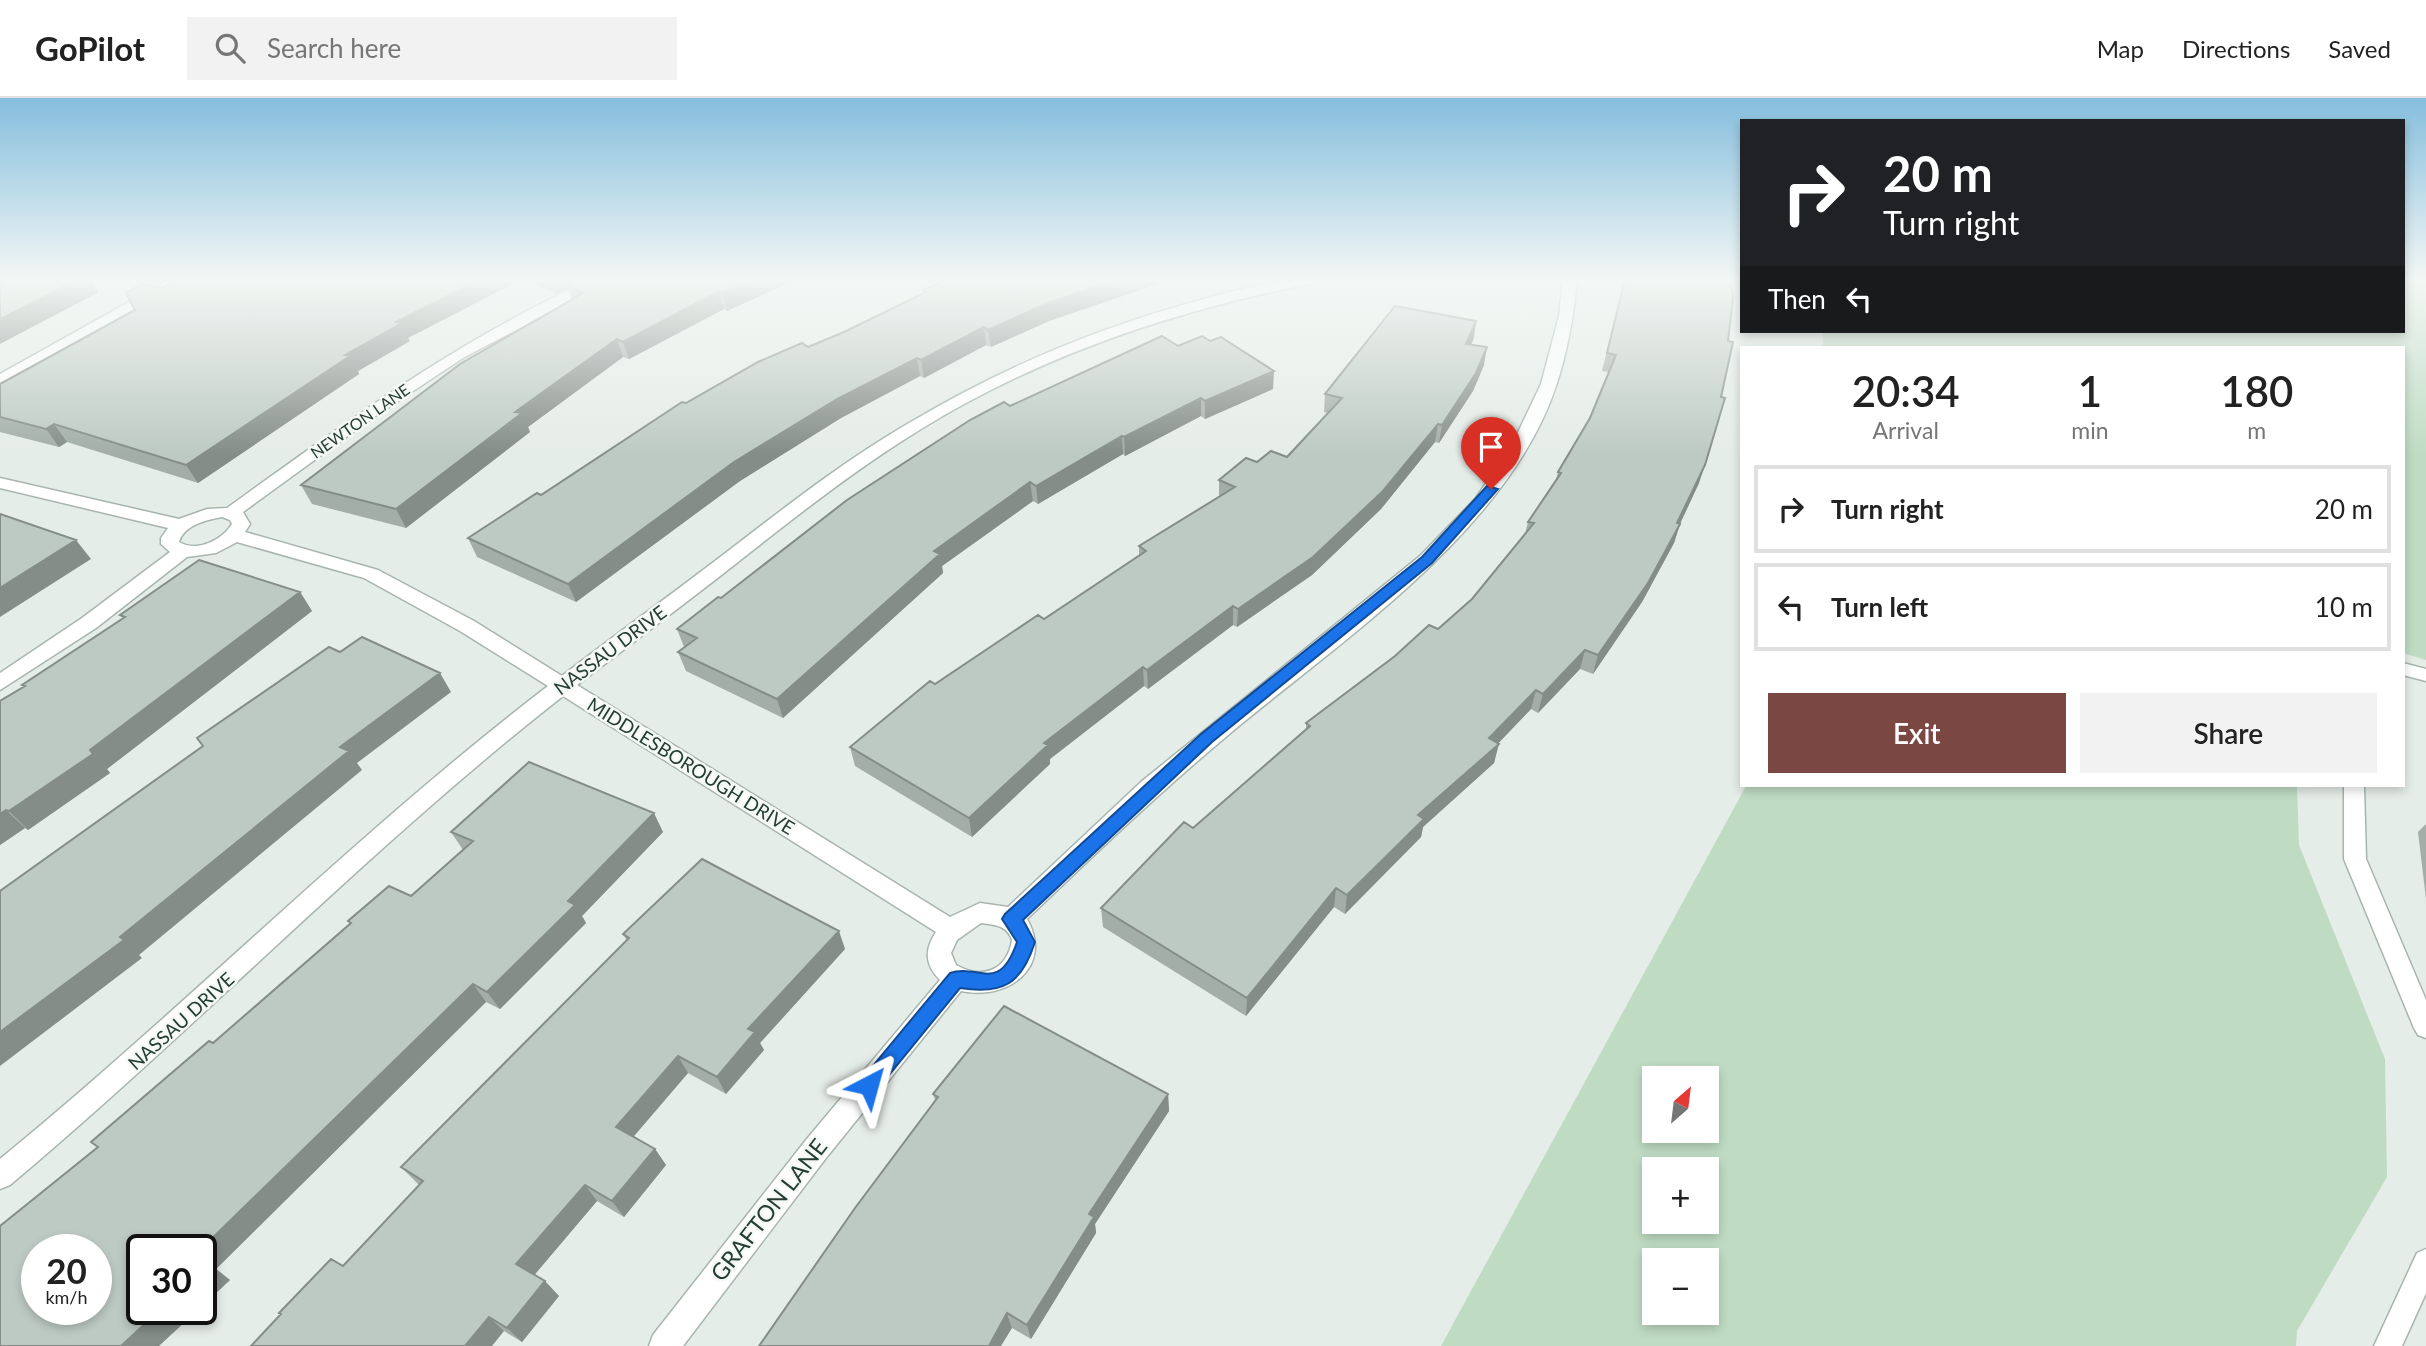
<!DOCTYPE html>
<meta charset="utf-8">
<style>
:root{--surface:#fff;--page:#f2f2f2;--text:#222;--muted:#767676;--line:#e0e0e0;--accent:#7b4742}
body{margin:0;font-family:Lato,sans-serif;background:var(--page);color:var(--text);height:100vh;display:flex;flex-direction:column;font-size:26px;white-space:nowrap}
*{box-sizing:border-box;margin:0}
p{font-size:23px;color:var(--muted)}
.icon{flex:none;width:38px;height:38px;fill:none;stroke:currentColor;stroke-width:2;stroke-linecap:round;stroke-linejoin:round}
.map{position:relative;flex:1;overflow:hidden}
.side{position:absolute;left:1740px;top:248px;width:665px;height:441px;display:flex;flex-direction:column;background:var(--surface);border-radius:0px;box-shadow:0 4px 10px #0003}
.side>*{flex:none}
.hud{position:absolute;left:1740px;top:21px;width:665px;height:214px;border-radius:0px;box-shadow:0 4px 10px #0003;background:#202124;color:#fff;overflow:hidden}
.needle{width:46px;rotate:28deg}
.buttons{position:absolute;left:1642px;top:968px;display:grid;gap:14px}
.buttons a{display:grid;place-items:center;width:77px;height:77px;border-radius:0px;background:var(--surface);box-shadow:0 4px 10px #0003;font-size:35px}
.speed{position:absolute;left:21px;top:1136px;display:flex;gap:14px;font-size:35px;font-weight:700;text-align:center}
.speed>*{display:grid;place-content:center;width:91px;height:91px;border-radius:50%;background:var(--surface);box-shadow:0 4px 10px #0003;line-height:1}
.speed small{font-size:18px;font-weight:400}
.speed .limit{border:4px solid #111;border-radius:10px;background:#fff;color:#111}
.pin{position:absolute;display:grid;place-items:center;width:60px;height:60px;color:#fff;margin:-72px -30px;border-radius:50% 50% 50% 0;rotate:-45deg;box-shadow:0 0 7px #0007}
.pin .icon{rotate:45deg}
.me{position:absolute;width:77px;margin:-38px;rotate:39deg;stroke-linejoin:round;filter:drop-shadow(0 0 5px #0008)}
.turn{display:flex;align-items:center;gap:24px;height:147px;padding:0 28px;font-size:32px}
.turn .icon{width:91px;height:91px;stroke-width:2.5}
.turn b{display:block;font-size:49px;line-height:60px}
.then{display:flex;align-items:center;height:66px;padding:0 28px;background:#0003;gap:14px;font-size:26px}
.eta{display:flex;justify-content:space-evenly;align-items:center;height:119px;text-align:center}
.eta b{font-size:42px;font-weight:600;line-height:49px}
.cta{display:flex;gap:14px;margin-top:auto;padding:14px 28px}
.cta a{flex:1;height:80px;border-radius:0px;background:var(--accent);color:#fff;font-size:28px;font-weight:600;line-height:80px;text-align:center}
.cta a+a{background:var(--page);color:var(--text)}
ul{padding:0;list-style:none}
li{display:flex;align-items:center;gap:21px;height:88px;margin:0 14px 10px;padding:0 14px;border:4px solid var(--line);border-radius:0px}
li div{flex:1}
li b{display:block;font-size:26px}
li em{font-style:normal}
header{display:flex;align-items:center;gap:42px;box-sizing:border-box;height:98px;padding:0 35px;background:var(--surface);border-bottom:2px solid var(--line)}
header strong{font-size:33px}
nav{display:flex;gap:38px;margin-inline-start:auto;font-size:24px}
.search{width:490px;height:63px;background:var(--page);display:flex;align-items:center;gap:18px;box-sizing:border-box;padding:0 24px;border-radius:0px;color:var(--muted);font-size:26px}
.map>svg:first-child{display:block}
.green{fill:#bfdcc3;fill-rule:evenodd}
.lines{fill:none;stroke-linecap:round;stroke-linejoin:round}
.lane-casing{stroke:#a8b5ae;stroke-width:3}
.street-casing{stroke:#a8b5ae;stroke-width:3}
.lane{fill:#fff;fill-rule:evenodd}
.street{fill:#fff;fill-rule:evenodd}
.wall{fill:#a3aea8}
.shaded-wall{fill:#848d88}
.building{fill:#bdcac3;stroke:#848d88;stroke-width:2;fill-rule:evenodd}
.route{fill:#1a73e8;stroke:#114b97;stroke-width:2}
.labels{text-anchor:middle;stroke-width:5;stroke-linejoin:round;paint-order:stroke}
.far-street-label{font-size:16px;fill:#253d33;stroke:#f5f9f6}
.street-label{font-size:19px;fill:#253d33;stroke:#f5f9f6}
.near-street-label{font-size:23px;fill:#253d33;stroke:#f5f9f6}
</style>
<header>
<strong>GoPilot</strong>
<div class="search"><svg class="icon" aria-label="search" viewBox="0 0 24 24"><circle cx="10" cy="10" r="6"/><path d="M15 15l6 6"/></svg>Search here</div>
<nav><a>Map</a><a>Directions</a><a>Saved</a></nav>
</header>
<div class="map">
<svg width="2426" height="1248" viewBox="0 0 2426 1248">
<rect width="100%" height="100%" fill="#e5ede8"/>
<path class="green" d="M 2403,181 L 2426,181 L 2426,562 L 2403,555 L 2403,250 L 1823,250 L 1823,233 L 2403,233 Z
M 1746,688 L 2297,688 L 2299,747 L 2385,961 L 2387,1079 L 2297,1233 L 2296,1248 L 1441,1248 ZM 1654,980 L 1706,980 L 1706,1032 L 1654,1032 ZM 1654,1071 L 1706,1071 L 1706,1124 L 1654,1124 ZM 1654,1162 L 1706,1162 L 1706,1214 L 1654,1214 Z"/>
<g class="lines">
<defs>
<path id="lane" d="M 2403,565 L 2426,571 L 2426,583 L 2403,577 Z
M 2344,688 L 2364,688 L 2366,761 L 2426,902 L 2426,940 L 2418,937 L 2414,930 L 2344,761 Z
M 2426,1151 L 2426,1195 L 2402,1248 L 2374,1248 L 2417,1155 Z"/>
<path id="street" d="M 170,181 L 187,181 L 0,287 L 0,276 Z
M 593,181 L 612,181 L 463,260 L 371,321 L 243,414 L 250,426 L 245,434 L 378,472 L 474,523 L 562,578 C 612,539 664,502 715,463 C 778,415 840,365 909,325 C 993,275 1082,236 1176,209 C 1223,195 1272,181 1321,181 L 1314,185 C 1192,209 1075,246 966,305 C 879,352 801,414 724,475 C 675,513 626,550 577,587 L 950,819 L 980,805 L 1008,809 L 1141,684 L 1420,458 L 1475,401 L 1511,349 L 1541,286 L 1559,218 L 1563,181 L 1577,181 C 1574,216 1568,251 1557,285 C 1511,429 1346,539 1234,632 C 1162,692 1095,756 1027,821 C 1054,869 1008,903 961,893 L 826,1060 L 683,1248 L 649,1248 L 653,1237 L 806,1042 L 940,882 C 925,867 924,852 936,834 L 563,598 C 369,750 198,929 10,1087 L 0,1091 L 0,1061 C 187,908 356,735 548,588 L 460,533 L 364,480 L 237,444 L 216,455 L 187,459 L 96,530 L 0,592 L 0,575 L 82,520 L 170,454 L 161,446 L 161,440 L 168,430 L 0,390 L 0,380 L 179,421 L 207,411 L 227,410 C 345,325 460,240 593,181 ZM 222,419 L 230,422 L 232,426 C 222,442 197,455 179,444 C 184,427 206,422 222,419 ZM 981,825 C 995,827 1007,827 1012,842 C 1007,873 982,882 956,867 L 951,855 L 957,842 Z"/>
</defs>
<use href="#lane" class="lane-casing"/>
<use href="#street" class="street-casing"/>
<use href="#lane" class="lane"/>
<use href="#street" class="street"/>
</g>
<path class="wall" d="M 181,181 L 522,181 L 408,240 L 410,243 L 358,273 L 359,276 L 198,385 L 67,344 L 59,349 L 0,334 L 0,286 L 135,212 L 162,190 Z
M 525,181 L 797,181 L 727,213 L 724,211 L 629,261 L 623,259 L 528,329 L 530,334 L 406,430 L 312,406 L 301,387 L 572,201 L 568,190 L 556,196 Z
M 949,181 L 1172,181 L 1049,223 L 991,249 L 986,247 L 924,280 L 920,278 L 841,320 L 740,383 L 576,504 L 477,459 L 468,440 L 541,397 L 686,305 L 808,249 L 844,234 L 923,195 L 923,192 Z
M 1622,181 L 1730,181 L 1699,385 L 1680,426 L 1674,445 L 1642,504 L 1593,576 L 1580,571 L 1538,615 L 1531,611 L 1498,645 L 1494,665 L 1423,729 L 1421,739 L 1345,816 L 1334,809 L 1246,918 L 1103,829 L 1101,810 L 1306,632 L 1306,625 L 1438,531 L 1472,501 L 1525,436 L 1528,424 L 1556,381 L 1558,374 L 1590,320 L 1609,274 L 1602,273 L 1621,195 Z
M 1474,240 L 1471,246 L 1484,267 L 1473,293 L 1439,345 L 1435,344 L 1381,411 L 1312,477 L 1237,529 L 1233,527 L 1148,591 L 1144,588 L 1050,661 L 1050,666 L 972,739 L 855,668 L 850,649 L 935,586 L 1044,521 L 1139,457 L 1139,448 L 1219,398 L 1219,382 L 1257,364 L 1287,359 L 1328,315 L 1324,314 L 1325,296 Z
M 1210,243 L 1273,291 L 1205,321 L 1201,318 L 1125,358 L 1123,356 L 1038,406 L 1033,403 L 942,468 L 943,475 L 783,620 L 686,573 L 678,554 L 684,549 L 677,531 L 721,500 L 1010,308 L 1178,248 Z
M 300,494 L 312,513 L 107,671 L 110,675 L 28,732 L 25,730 L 0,747 L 0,603 L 24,589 L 22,587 L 123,521 L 120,517 Z
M 2426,726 L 2426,801 L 2418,734 Z
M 451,734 L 663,734 L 582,818 L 586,825 L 500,911 L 486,904 L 216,1171 L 230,1182 L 201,1209 L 201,1152 L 97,1049 L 350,826 L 348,823 L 411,798 L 463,752 Z
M 623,836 L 845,851 L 760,945 L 764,952 L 726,996 L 688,975 L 634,1038 L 655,1051 L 666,1067 L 624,1119 L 597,1103 L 534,1177 L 559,1198 L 522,1244 L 504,1233 L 343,1168 L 419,1087 L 401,1069 L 627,843 Z
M 933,996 L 1168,996 L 1169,1013 L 1095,1126 L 1096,1135 L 1031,1241 L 1012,1230 Z"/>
<path class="shaded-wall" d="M 79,181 L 91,181 L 99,194 L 0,246 L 0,221 Z
M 481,181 L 522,181 L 408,240 L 410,243 L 358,273 L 359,276 L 198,385 L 186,367 L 345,257 L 396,224 Z
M 550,181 L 587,181 L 567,187 L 568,190 L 556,196 Z
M 754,181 L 797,181 L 727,213 L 722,195 Z
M 1118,181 L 1172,181 L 1049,223 L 991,249 L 988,232 L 1048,205 Z
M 719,193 L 724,211 L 629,261 L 623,244 Z
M 1476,223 L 1474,240 L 1464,263 L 1466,246 Z
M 984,229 L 986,247 L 924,280 L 921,262 Z
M 617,241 L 623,259 L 528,329 L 530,334 L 406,430 L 396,411 L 515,314 Z
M 1487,249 L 1484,267 L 1473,293 L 1439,345 L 1442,327 Z
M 917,260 L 920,278 L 841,320 L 740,383 L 576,504 L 568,486 L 734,364 L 837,301 Z
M 1274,273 L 1273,291 L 1205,321 L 1205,303 Z
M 1201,300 L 1201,318 L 1125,358 L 1124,339 Z
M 54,326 L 67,344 L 59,349 L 46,331 Z
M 1438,326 L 1435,344 L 1381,411 L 1312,477 L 1237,529 L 1238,511 Z
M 1122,338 L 1123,356 L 1038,406 L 1036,388 Z
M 1705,367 L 1699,385 L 1677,432 L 1680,426 L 1674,445 L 1642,504 L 1593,576 L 1598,557 L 1677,425 Z
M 1030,384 L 1033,403 L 942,468 L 943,475 L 783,620 L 777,601 L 934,453 Z
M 76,442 L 91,461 L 0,519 L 0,490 Z
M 300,494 L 312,513 L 107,671 L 110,675 L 28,732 L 9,713 Z
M 1233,508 L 1233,527 L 1148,591 L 1147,572 Z
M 1585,552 L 1580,571 L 1538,615 L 1543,596 Z
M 1143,569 L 1144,588 L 1050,661 L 1050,666 L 972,739 L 969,720 L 1044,645 Z
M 440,575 L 451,594 L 357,665 L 362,672 L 139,857 L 142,860 L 0,968 L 0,934 L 120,839 L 340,649 Z
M 1536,592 L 1531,611 L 1491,653 L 1499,646 L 1494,665 L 1423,729 L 1421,739 L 1345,816 L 1347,797 L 1418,717 L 1489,640 Z
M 6,712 L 25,730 L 0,747 L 0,716 Z
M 654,715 L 663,734 L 582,818 L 586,825 L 500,911 L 487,894 L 568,803 Z
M 1336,790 L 1334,809 L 1246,918 L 1247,900 Z
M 839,833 L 845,851 L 760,945 L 764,952 L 726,996 L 717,979 L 748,931 Z
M 473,886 L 486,904 L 216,1171 L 230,1182 L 201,1209 L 201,1152 L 200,1152 Z
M 678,958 L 688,975 L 628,1045 L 616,1029 Z
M 1168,996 L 1169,1013 L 1095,1126 L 1096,1135 L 1031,1241 L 1027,1227 L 1089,1116 Z
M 655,1051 L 666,1067 L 624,1119 L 612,1103 Z
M 585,1087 L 597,1103 L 531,1181 L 516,1166 Z
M 545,1183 L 559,1198 L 522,1244 L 507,1230 Z
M 161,1211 L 199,1211 L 159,1248 L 121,1248 Z
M 1007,1215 L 1012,1230 L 1001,1248 L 989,1248 Z
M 489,1219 L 504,1233 L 492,1248 L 465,1248 Z"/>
<path class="building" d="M 0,181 L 79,181 L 0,221 Z
M 181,181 L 481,181 L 396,224 L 402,225 L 345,257 L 350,258 L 186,367 L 54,326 L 46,331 L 0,319 L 0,286 L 135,212 L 126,195 L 142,186 L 162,190 Z
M 579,181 L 754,181 L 722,195 L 719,193 L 623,244 L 617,241 L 515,314 L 522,315 L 396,411 L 301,387 L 460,266 L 583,195 L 567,187 Z
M 949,181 L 1118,181 L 1048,205 L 988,232 L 984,229 L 921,262 L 917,260 L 837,301 L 734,364 L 568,486 L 468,440 L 537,395 L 541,397 L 682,304 L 686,305 L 758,264 L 802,245 L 808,249 L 844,234 L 926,194 L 923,192 Z
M 1625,181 L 1730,181 L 1733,199 L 1728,243 L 1733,244 L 1721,299 L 1725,300 L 1705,367 L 1677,425 L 1680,426 L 1648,485 L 1598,557 L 1585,552 L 1543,596 L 1536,592 L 1489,640 L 1499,646 L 1418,717 L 1424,721 L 1347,797 L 1336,790 L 1247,900 L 1101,810 L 1184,724 L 1193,730 L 1310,628 L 1306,625 L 1395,558 L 1429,527 L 1438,531 L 1472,501 L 1534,425 L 1528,424 L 1561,375 L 1558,374 L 1590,320 L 1616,257 L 1607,255 Z
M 1395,208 L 1476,223 L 1466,246 L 1487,249 L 1476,275 L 1442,327 L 1438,326 L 1383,393 L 1313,459 L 1238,511 L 1233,508 L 1147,572 L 1143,569 L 1044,645 L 1048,647 L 969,720 L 850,649 L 930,583 L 935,586 L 1038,517 L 1044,521 L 1146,453 L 1139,448 L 1235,389 L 1219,382 L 1246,360 L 1257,364 L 1271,353 L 1287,359 L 1342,300 L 1325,296 Z
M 1162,238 L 1178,248 L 1202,238 L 1210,243 L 1221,239 L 1274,273 L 1205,303 L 1201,300 L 1124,339 L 1122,338 L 1036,388 L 1030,384 L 934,453 L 940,456 L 777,601 L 678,554 L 697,540 L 677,531 L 718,499 L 721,500 L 847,402 L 970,322 L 1004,304 L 1010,308 Z
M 0,416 L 76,442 L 0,490 Z
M 199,462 L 300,494 L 90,652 L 93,656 L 9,713 L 6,712 L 0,716 L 0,603 L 25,588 L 22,587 L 125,519 L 120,517 Z
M 362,539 L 440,575 L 340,649 L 349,653 L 120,839 L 124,842 L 0,934 L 0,793 L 203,648 L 197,640 L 329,549 L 340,554 Z
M 529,664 L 654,715 L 568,803 L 575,807 L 487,894 L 473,886 L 200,1152 L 142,1152 L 142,1211 L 161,1211 L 121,1248 L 0,1248 L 0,1128 L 98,1049 L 91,1044 L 209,943 L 213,945 L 351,825 L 348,823 L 389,788 L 411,798 L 473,743 L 451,734 ZM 37,1152 L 96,1152 L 96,1211 L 37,1211 Z
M 702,761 L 839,833 L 748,931 L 755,934 L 717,979 L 678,958 L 616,1029 L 655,1051 L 612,1103 L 585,1087 L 516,1166 L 545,1183 L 507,1230 L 489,1219 L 465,1248 L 251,1248 L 281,1216 L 279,1215 L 331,1161 L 343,1168 L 423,1083 L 401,1069 L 629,840 L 623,836 Z
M 1004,908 L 1168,996 L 1089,1116 L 1094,1119 L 1027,1227 L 1007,1215 L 989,1248 L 759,1248 L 855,1110 L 938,999 L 933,996 Z
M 201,1160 L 209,1167 L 201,1174 Z"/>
<linearGradient id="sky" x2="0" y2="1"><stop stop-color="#85bedd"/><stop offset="0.51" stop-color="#f3f7f5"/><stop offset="1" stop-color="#f3f7f5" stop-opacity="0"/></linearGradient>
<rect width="2426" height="356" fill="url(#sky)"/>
<path class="route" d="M 1487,388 L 1498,391 L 1432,465 L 1212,644 L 1023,822 L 1035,844 C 1022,885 1004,897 960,890 L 876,993 L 869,996 L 862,993 L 859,987 L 862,981 L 950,875 C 978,865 999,897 1017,844 L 1002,821 L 1005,816 L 1201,636 L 1422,459 Z"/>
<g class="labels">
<g class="far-street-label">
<text transform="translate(360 323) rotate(-35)" y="6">NEWTON LANE</text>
</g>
<g class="street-label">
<text transform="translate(610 552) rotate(-37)" y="7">NASSAU DRIVE</text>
<text transform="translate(691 668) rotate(32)" y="7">MIDDLESBOROUGH DRIVE</text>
<text transform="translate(181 923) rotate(-42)" y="7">NASSAU DRIVE</text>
</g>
<g class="near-street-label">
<text transform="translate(769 1112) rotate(-52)" y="8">GRAFTON LANE</text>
</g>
</g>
</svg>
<div class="buttons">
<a><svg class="needle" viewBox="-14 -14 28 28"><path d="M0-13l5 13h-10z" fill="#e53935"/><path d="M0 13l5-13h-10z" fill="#767676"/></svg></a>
<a>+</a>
<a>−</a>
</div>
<div class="speed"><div>20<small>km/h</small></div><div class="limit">30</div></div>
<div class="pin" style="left:1491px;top:391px;background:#d93025"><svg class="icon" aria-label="arrive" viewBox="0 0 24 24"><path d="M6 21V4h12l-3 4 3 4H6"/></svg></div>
<svg class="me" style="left:869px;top:987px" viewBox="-20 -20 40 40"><path d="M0-17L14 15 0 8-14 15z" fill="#1a73e8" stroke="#fff" stroke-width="4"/></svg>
<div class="hud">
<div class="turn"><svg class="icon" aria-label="right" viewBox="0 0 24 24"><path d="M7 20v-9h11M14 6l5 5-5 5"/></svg><div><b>20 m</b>Turn right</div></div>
<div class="then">Then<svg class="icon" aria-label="left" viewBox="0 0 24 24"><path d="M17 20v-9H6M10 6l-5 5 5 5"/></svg></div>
</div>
<section class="side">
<div class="eta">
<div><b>20:34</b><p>Arrival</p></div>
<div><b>1</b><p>min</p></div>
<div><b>180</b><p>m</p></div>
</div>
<ul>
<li><svg class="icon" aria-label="right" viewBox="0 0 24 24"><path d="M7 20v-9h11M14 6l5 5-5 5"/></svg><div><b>Turn right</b></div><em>20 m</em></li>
<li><svg class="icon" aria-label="left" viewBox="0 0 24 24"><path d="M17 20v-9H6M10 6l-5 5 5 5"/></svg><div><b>Turn left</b></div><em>10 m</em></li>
</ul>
<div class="cta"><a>Exit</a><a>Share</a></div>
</section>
</div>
